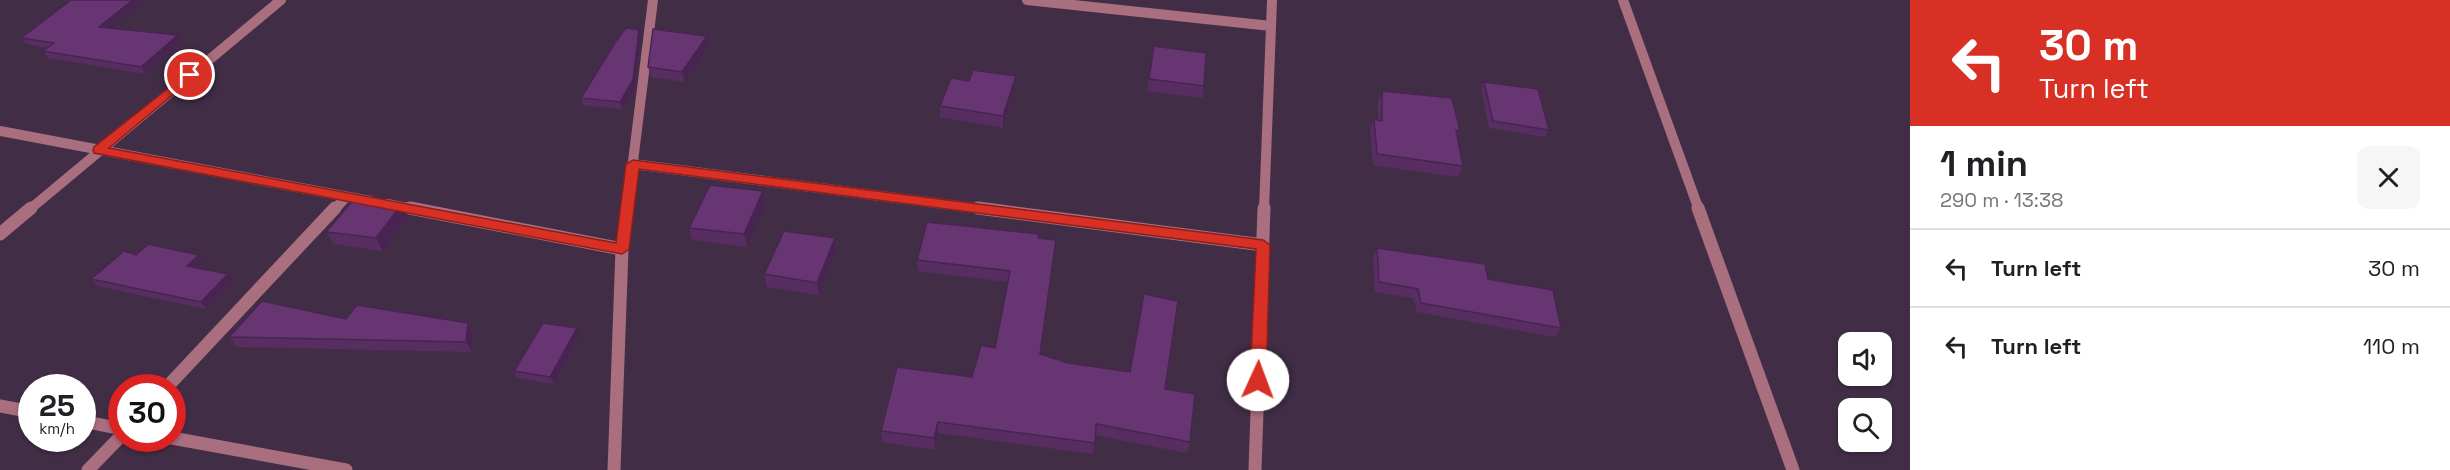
<!DOCTYPE html>
<meta charset="utf-8">
<style>
:root{--surface:#fff;--page:#f6f6f6;--text:#202124;--muted:#757577;--line:#e0e0e0}
body{margin:0;font-family:"Space Grotesk",sans-serif;background:var(--page);color:var(--text);height:100vh;display:flex;flex-direction:column;font-size:22px;white-space:nowrap}
*{box-sizing:border-box;margin:0}
p{font-size:20px;color:var(--muted)}
.icon{flex:none;width:33px;height:33px;fill:none;stroke:currentColor;stroke-width:2;stroke-linecap:round;stroke-linejoin:round}
.map{position:relative;flex:1;overflow:hidden}
.sheet{display:flex;flex-direction:column;background:var(--surface);width:540px}
.sheet>*{flex:none}
.top-card{background:#d93025;color:#fff;overflow:hidden}
.fabs{position:absolute;left:1838px;top:332px;display:grid;gap:12px}
.fabs a{display:grid;place-items:center;width:54px;height:54px;border-radius:12px;background:var(--surface);box-shadow:0 2px 4px #0004;font-size:30px}
.speed{position:absolute;left:18px;top:374px;display:flex;gap:12px;font-size:30px;font-weight:700;text-align:center}
.speed>*{display:grid;place-content:center;width:78px;height:78px;border-radius:50%;background:var(--surface);box-shadow:0 2px 4px #0004;line-height:1}
.speed small{font-size:15px;font-weight:400}
.speed .limit{border:9px solid #d22;background:#fff;color:#111}
.pin{position:absolute;display:grid;place-items:center;width:51px;height:51px;color:#fff;margin:-26px;border:3px solid #fff;border-radius:50%;box-shadow:0 2px 6px #0007}
.me{position:absolute;width:66px;margin:-33px;rotate:2deg;stroke-linejoin:round;filter:drop-shadow(0 0 4px #0008)}
.turn{display:flex;align-items:center;gap:21px;height:126px;padding:0 30px;font-size:27px}
.turn .icon{width:78px;height:78px;stroke-width:2.5}
.turn b{display:block;font-size:42px;line-height:51px}
.round{display:grid;place-items:center;flex:none;width:63px;height:63px;border-radius:12px;background:var(--page)}
.overview{display:flex;align-items:center;justify-content:space-between;height:102px;padding:0 30px}
h1{font-size:36px;font-weight:700;line-height:45px}
ul{padding:0;list-style:none}
li{display:flex;align-items:center;gap:18px;height:78px;padding:0 30px;border-top:2px solid var(--line)}
li div{flex:1}
li b{display:block;font-size:22px}
li em{font-style:normal}
main{display:flex;flex:1;min-height:0}
.map>svg:first-child{display:block}
.lines{fill:none;stroke-linecap:round;stroke-linejoin:round}
.street-far1{stroke:#aa6f7f;stroke-width:10}
.street{stroke:#aa6f7f;stroke-width:13}
.wall{fill:#582e62}
.shaded-wall{fill:#472550}
.building{fill:#663572;stroke:#472550;stroke-width:1.5}
.route{fill:#d93025;stroke:#8d1f18;stroke-width:1.5}
</style>
<main>
<div class="map">
<svg width="1910" height="470" viewBox="0 0 1910 470">
<rect width="100%" height="100%" fill="#412e46"/>
<g class="lines">
<path class="street-far1" d="M 1027,0 L 1271,26
M 1623,0 L 1699,210
M 0,131 L 370,201
M 633,164 L 990,210
M 387,204 L 417,210
M 29,210 L 281,0
M 334,210 L 346,197
M 627,210 L 653,0
M 1264,210 L 1272,0"/>
<path class="street" d="M 410,208 L 622,249
M 978,208 L 1263,245
M 1698,208 L 1793,470
M 0,234 L 31,208
M 167,387 L 335,208
M 0,406 L 32,412
M 82,421 L 122,429
M 172,438 L 346,470
M 88,470 L 122,435
M 614,470 L 622,249 L 627,208
M 1255,470 L 1264,208"/>
</g>
<path class="wall" d="M 71,0 L 146,0 L 111,28 L 182,42 L 145,74 L 48,58 L 43,51 L 47,48 L 26,44 L 21,38 Z
M 641,37 L 635,87 L 622,109 L 583,105 L 581,98 Z
M 709,46 L 685,82 L 651,77 L 648,67 Z
M 1154,46 L 1204,86 L 1202,98 L 1147,91 Z
M 1016,76 L 1015,87 L 1003,128 L 940,117 L 940,106 L 969,81 Z
M 1484,82 L 1549,130 L 1545,137 L 1489,128 L 1481,89 Z
M 1382,91 L 1460,131 L 1457,136 L 1463,166 L 1458,177 L 1373,165 L 1370,130 L 1374,119 L 1378,120 L 1378,102 Z
M 763,191 L 766,204 L 747,247 L 692,240 L 689,228 Z
M 408,217 L 383,251 L 334,244 L 326,232 Z
M 835,238 L 836,251 L 819,295 L 767,287 L 764,274 Z
M 1038,238 L 1041,355 L 1068,363 L 1165,389 L 1190,442 L 1187,453 L 1095,435 L 1093,454 L 938,433 L 935,450 L 882,442 L 881,431 L 972,377 L 995,348 L 1008,282 L 918,271 L 917,260 Z
M 1377,248 L 1488,279 L 1561,328 L 1555,337 L 1417,312 L 1413,298 L 1375,292 L 1373,257 Z
M 136,255 L 199,255 L 204,262 L 198,268 L 234,281 L 206,309 L 97,286 L 91,279 Z
M 346,319 L 473,333 L 472,352 L 237,347 L 229,337 Z
M 580,335 L 554,384 L 517,378 L 514,371 Z"/>
<path class="shaded-wall" d="M 133,0 L 146,0 L 104,34 L 99,27 Z
M 639,30 L 641,37 L 635,87 L 622,109 L 620,102 Z
M 178,35 L 182,42 L 145,74 L 141,67 Z
M 707,36 L 709,46 L 685,82 L 682,72 Z
M 1016,76 L 1015,87 L 1003,128 L 1003,116 Z
M 763,191 L 766,204 L 747,247 L 744,234 Z
M 402,204 L 408,217 L 383,251 L 376,238 Z
M 835,238 L 836,251 L 819,295 L 817,283 Z
M 199,255 L 204,262 L 193,273 L 187,266 Z
M 228,274 L 234,281 L 206,309 L 201,302 Z
M 468,323 L 473,333 L 472,352 L 466,342 Z
M 577,328 L 580,335 L 554,384 L 550,377 Z
M 938,422 L 938,433 L 935,450 L 934,438 Z"/>
<path class="building" d="M 71,0 L 133,0 L 99,27 L 178,35 L 141,67 L 43,51 L 54,43 L 21,38 Z
M 626,28 L 639,30 L 633,80 L 620,102 L 581,98 L 616,41 Z
M 653,29 L 707,36 L 682,72 L 648,67 Z
M 1154,46 L 1206,53 L 1204,86 L 1149,79 Z
M 973,70 L 1016,76 L 1003,116 L 940,106 L 951,78 L 969,81 Z
M 1484,82 L 1538,89 L 1549,130 L 1493,121 Z
M 1382,91 L 1452,98 L 1460,131 L 1456,130 L 1463,166 L 1377,154 L 1374,119 L 1382,121 Z
M 710,185 L 763,191 L 744,234 L 689,228 Z
M 357,195 L 402,204 L 376,238 L 326,232 Z
M 927,222 L 1039,234 L 1038,238 L 1056,240 L 1040,354 L 1068,363 L 1130,372 L 1144,294 L 1178,301 L 1165,389 L 1195,394 L 1190,442 L 1096,424 L 1095,443 L 938,422 L 934,438 L 881,431 L 897,367 L 972,377 L 981,345 L 995,348 L 1010,271 L 917,260 Z
M 784,231 L 835,238 L 817,283 L 764,274 Z
M 148,244 L 199,255 L 187,266 L 228,274 L 201,302 L 91,279 L 124,251 L 136,255 Z
M 1377,248 L 1485,264 L 1488,279 L 1553,290 L 1561,328 L 1421,303 L 1418,289 L 1379,282 Z
M 262,301 L 346,319 L 357,305 L 468,323 L 466,342 L 229,337 Z
M 543,323 L 577,328 L 550,377 L 514,371 Z"/>
<path class="route" d="M 190,71 L 194,72 L 194,77 L 109,148 L 616,243 L 626,164 L 633,160 L 1263,240 L 1270,245 L 1266,380 L 1264,384 L 1258,386 L 1253,384 L 1250,380 L 1256,249 L 639,169 L 629,249 L 622,254 L 94,153 L 93,150 L 94,147 Z"/>
</svg>
<div class="fabs">
<a><svg class="icon" aria-label="sound" viewBox="0 0 24 24"><path d="M4 9h4l5-4v14l-5-4H4zM17 9q2 3 0 6"/></svg></a>
<a><svg class="icon" aria-label="search" viewBox="0 0 24 24"><circle cx="10" cy="10" r="6"/><path d="M15 15l6 6"/></svg></a>
</div>
<div class="speed"><div>25<small>km/h</small></div><div class="limit">30</div></div>
<div class="pin" style="left:190px;top:75px;background:#d93025"><svg class="icon" aria-label="arrive" viewBox="0 0 24 24"><path d="M6 21V4h12l-3 4 3 4H6"/></svg></div>
<svg class="me" style="left:1258px;top:380px" viewBox="-20 -20 40 40"><circle r="19" fill="#fff"/><path d="M0-13L10 11 0 6-10 11z" fill="#d93025"/></svg>
</div>
<section class="sheet">
<div class="top-card">
<div class="turn"><svg class="icon" aria-label="left" viewBox="0 0 24 24"><path d="M17 20v-9H6M10 6l-5 5 5 5"/></svg><div><b>30 m</b>Turn left</div></div>
</div>
<div class="overview"><div><h1>1 min</h1><p>290 m · 13:38</p></div><a class="round"><svg class="icon" aria-label="close" viewBox="0 0 24 24"><path d="M6 6l12 12M18 6L6 18"/></svg></a></div>
<ul>
<li><svg class="icon" aria-label="left" viewBox="0 0 24 24"><path d="M17 20v-9H6M10 6l-5 5 5 5"/></svg><div><b>Turn left</b></div><em>30 m</em></li>
<li><svg class="icon" aria-label="left" viewBox="0 0 24 24"><path d="M17 20v-9H6M10 6l-5 5 5 5"/></svg><div><b>Turn left</b></div><em>110 m</em></li>
</ul>
</section>
</main>
